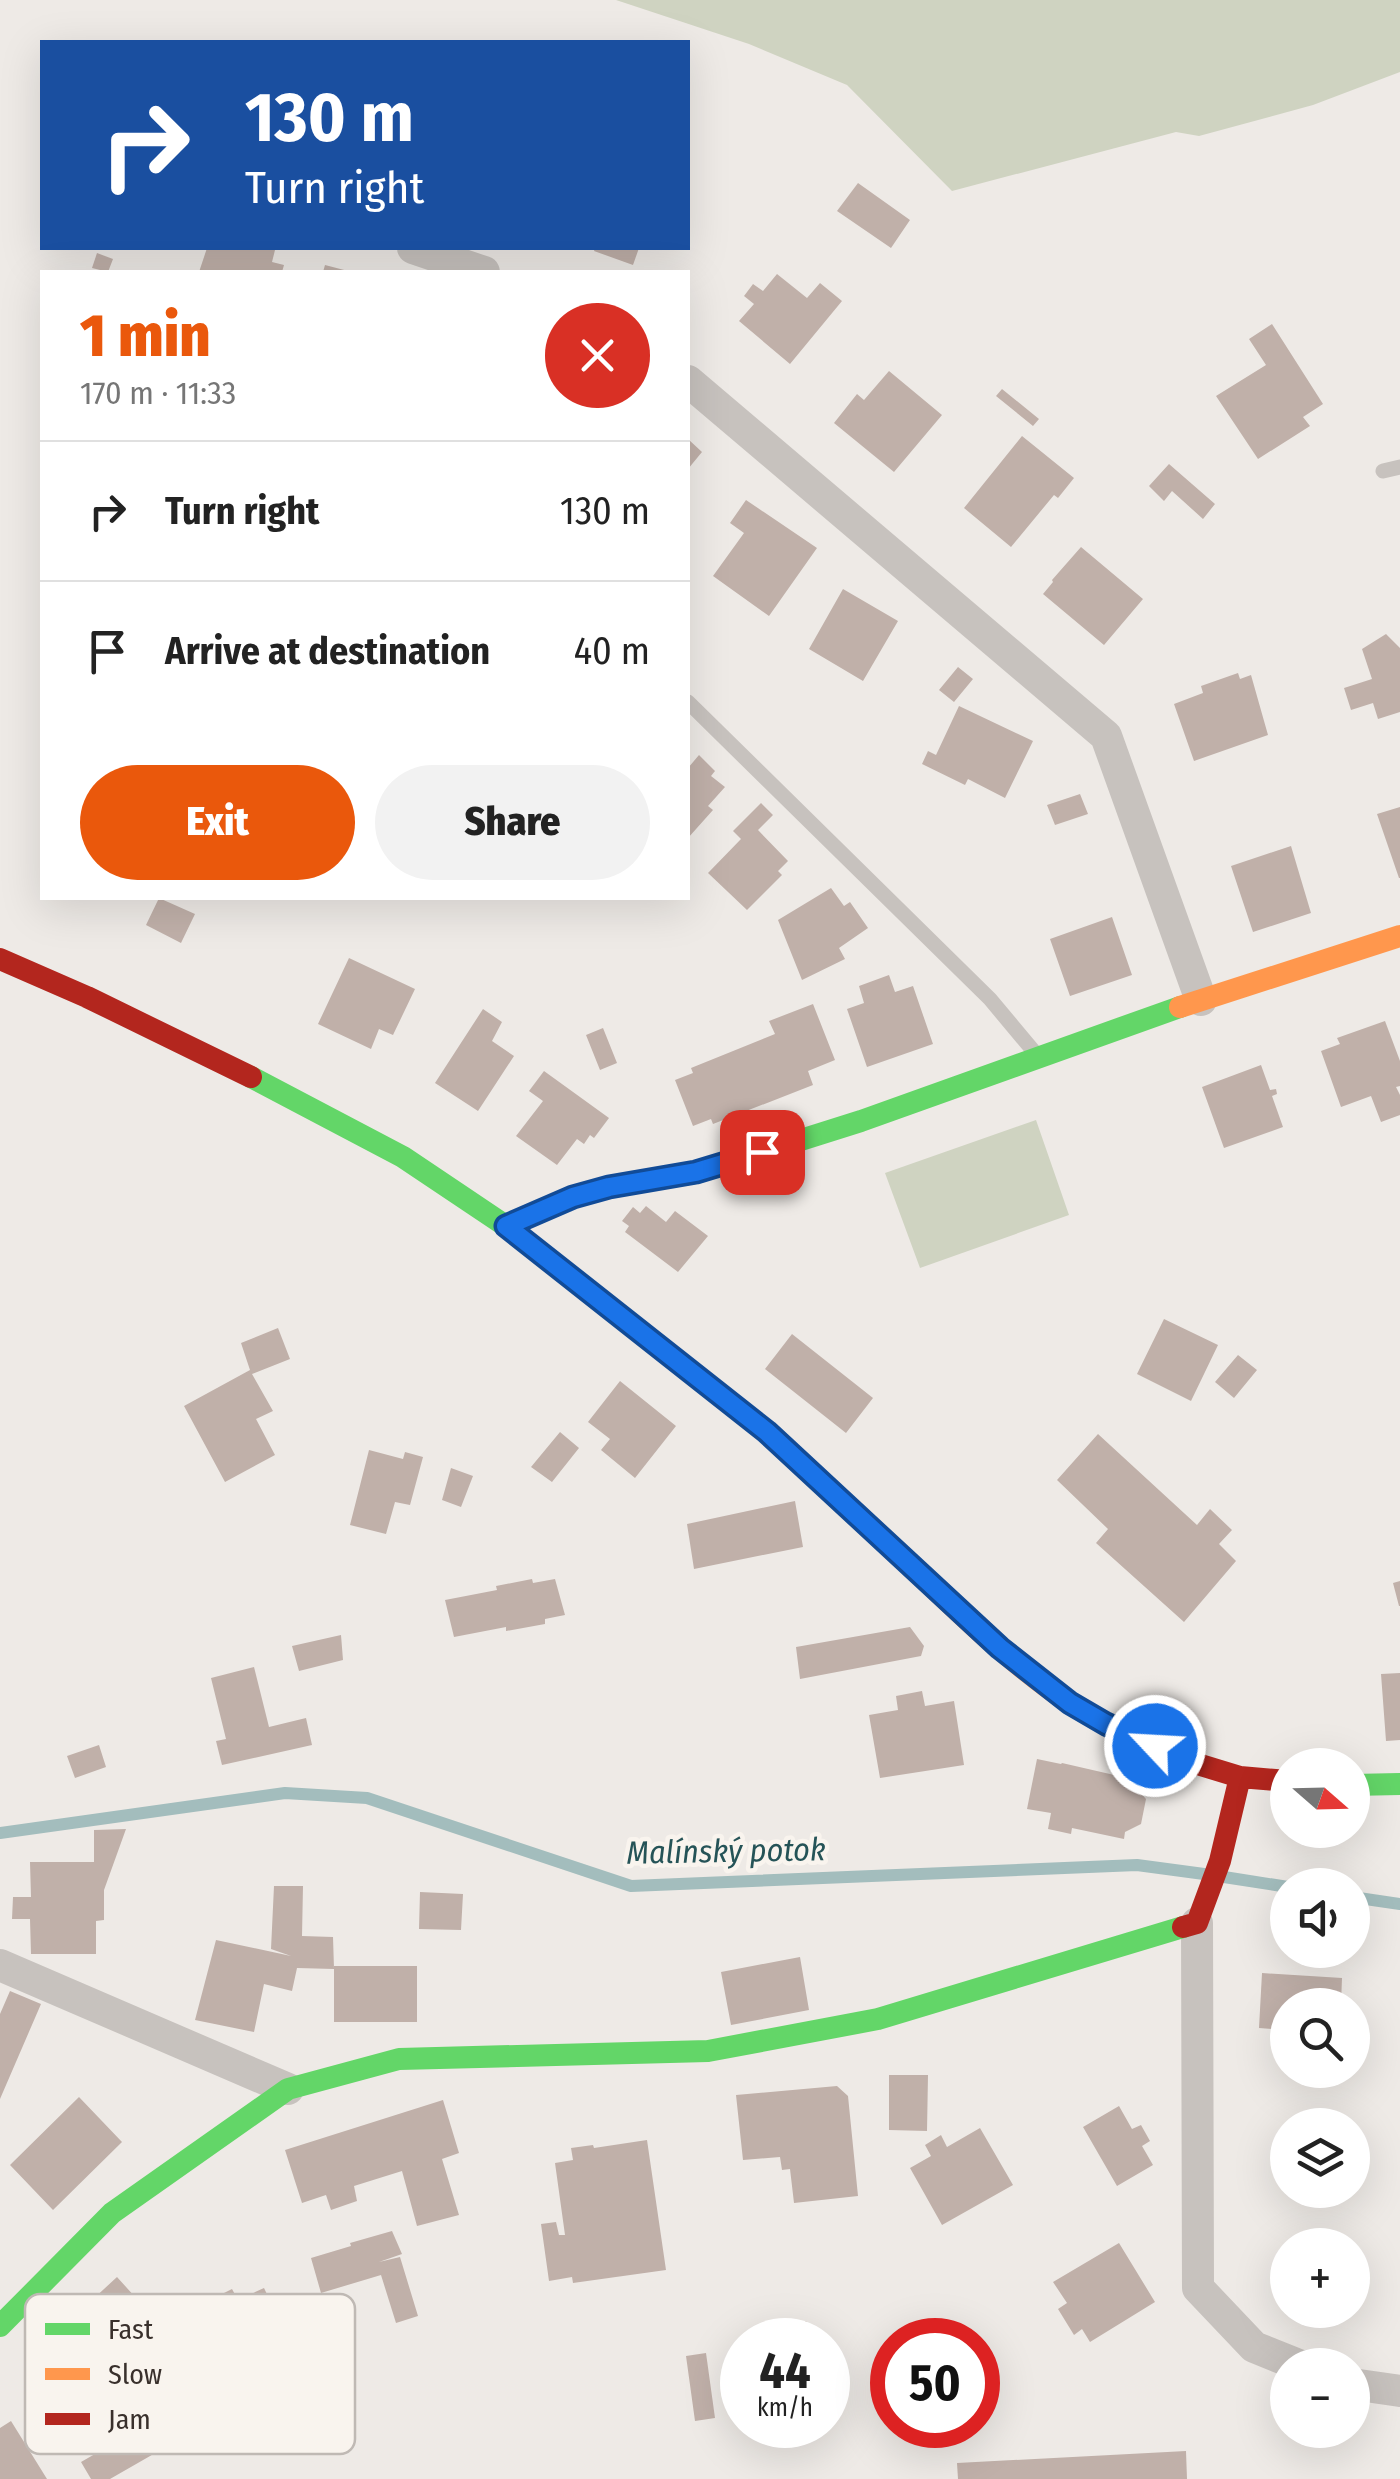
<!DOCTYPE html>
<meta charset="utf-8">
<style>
:root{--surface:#fff;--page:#f2f2f2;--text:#222;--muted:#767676;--line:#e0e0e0;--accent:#ea580c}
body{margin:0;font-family:"Fira Sans Condensed",sans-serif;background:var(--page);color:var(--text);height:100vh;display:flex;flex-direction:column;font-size:38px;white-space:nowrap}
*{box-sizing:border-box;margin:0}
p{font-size:32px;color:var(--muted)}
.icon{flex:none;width:55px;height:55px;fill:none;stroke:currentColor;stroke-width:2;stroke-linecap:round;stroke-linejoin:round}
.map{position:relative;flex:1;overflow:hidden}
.side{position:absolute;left:40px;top:270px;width:650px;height:630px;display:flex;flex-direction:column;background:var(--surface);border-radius:0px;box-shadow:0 10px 40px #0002}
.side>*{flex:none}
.banner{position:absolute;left:40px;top:40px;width:650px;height:210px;border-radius:0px;box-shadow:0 10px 40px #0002;background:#1a4fa0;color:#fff;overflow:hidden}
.needle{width:65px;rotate:110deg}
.tools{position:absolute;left:1270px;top:1748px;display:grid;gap:20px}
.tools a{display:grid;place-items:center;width:100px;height:100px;border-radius:50%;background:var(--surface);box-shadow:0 10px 40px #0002;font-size:50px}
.speed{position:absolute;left:720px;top:2318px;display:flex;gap:20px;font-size:50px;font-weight:700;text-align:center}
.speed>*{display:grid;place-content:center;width:130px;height:130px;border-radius:50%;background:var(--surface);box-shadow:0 10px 40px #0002;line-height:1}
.speed small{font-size:25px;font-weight:400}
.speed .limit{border:15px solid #d22;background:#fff;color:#111}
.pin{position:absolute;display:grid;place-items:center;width:85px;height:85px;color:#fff;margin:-42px;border-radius:20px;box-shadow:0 5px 15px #0006}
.me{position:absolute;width:110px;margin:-55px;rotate:295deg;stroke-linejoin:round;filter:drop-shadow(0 0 8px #0008)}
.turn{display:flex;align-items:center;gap:35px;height:210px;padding:0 40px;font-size:45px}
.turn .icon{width:130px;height:130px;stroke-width:2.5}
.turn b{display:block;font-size:70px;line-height:85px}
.round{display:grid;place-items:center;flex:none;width:105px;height:105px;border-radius:52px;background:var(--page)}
.head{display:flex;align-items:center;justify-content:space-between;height:170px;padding:0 40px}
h1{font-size:60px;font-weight:800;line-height:75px;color:var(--accent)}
.primary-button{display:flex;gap:20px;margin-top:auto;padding:20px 40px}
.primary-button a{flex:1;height:115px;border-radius:60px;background:var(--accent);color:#fff;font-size:40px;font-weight:800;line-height:115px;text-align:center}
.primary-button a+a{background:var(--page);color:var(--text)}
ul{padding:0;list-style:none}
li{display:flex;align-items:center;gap:30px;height:140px;padding:0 40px;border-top:2px solid var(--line)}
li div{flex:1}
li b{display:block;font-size:38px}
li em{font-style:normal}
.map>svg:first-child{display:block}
.green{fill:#cfd3c1}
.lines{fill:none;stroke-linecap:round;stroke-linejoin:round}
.stream{stroke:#a3bdbd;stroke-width:12}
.building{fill:#c0b0a9}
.lane{stroke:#c7c2be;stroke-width:15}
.street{stroke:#c7c2be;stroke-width:32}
.fast{stroke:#63d668;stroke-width:22}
.slow{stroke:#ff974d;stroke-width:22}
.jam{stroke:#b3261e;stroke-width:22}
.route-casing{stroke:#114b97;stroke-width:25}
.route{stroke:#1a73e8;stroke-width:18}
.labels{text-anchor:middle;stroke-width:9;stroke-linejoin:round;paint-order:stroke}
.water-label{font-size:32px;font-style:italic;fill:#255357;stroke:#f9f4ee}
.key{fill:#f9f4ee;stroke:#bfb9b4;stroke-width:2.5}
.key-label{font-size:28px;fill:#39302c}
</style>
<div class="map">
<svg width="1400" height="2479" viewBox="0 0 1400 2479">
<rect width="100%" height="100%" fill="#eeeae6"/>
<path class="green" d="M 616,0 L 1400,0 L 1400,72 L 1313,105 L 1199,136 L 1176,132 L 952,191 L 847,85 L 749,44 Z
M 1036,1120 L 1069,1215 L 920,1268 L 885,1173 Z"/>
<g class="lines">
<path class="stream" d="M 0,1833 L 285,1793 L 367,1798 L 631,1886 L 1137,1865 L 1204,1874
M 1224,1877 L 1288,1887
M 1352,1897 L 1400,1904"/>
</g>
<path class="building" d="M 858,183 L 910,220 L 891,248 L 837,211 Z
M 207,248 L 267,248 L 275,250 L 272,262 L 284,265 L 282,272 L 199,272 Z
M 595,248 L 639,248 L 633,265 L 594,251 Z
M 97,253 L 113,259 L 108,272 L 92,268 Z
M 325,265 L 348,271 L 348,272 L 323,272 Z
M 777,274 L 807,298 L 820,283 L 842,301 L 790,364 L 739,321 L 754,304 L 744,296 L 753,284 L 763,291 Z
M 1272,324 L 1323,404 L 1303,417 L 1310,426 L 1258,459 L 1216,396 L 1266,365 L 1249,339 Z
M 889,371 L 942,415 L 894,472 L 834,423 L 857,394 L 864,400 Z
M 1002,389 L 1039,419 L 1033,426 L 996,396 Z
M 1022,436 L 1074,478 L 1058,498 L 1054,495 L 1011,547 L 964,508 Z
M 688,439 L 702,452 L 688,469 Z
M 1169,464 L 1215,504 L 1203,519 L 1172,491 L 1164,501 L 1149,486 Z
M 746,500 L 817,548 L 769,616 L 713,576 L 744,533 L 730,523 Z
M 1081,547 L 1143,599 L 1104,645 L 1043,594 L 1053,582 L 1052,580 Z
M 843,589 L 898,621 L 863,681 L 809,649 Z
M 1386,634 L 1400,648 L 1400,712 L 1378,719 L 1373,703 L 1351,710 L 1344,688 L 1372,679 L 1362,649 Z
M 958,667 L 973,679 L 954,702 L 939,690 Z
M 1238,673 L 1240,679 L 1251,675 L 1268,735 L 1194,761 L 1174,704 L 1203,693 L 1201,686 Z
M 959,706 L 1033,741 L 1005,798 L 968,779 L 965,785 L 922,764 L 928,751 L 936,755 Z
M 699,755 L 715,771 L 711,776 L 725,787 L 708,806 L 713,810 L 688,838 L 688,768 Z
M 1080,794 L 1088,814 L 1055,825 L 1047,805 Z
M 761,803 L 773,815 L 758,830 L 788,861 L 778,871 L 782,875 L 747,910 L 708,873 L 741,839 L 733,831 Z
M 1400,807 L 1400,878 L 1399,878 L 1377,814 Z
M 1291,846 L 1311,913 L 1253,932 L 1231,866 Z
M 831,888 L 844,906 L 850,902 L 868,928 L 839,948 L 845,959 L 802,980 L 778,920 Z
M 159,898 L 195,914 L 181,943 L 146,925 Z
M 1112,917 L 1132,975 L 1070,996 L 1050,939 Z
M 349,958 L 415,989 L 393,1035 L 379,1029 L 371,1049 L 318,1024 Z
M 889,975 L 895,992 L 913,986 L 933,1044 L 867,1067 L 847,1009 L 864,1003 L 859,986 Z
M 813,1004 L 835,1060 L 808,1071 L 813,1085 L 713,1124 L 711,1119 L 693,1126 L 675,1080 L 693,1073 L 691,1068 L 775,1034 L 769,1021 Z
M 483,1009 L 502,1022 L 492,1041 L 514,1056 L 478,1111 L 435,1083 Z
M 1385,1021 L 1400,1061 L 1400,1086 L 1396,1087 L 1400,1095 L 1400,1115 L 1381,1122 L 1371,1096 L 1341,1107 L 1321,1051 L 1340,1044 L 1337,1038 Z
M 603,1028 L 617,1063 L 600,1070 L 586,1035 Z
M 1261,1065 L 1270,1090 L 1276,1089 L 1277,1094 L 1272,1096 L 1283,1127 L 1224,1148 L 1202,1087 Z
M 544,1071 L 609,1118 L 594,1138 L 590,1135 L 584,1144 L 577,1139 L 557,1165 L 516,1136 L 543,1101 L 529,1091 Z
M 646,1206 L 666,1222 L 675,1211 L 708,1236 L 678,1272 L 625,1232 L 629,1226 L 622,1221 L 633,1207 L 640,1213 Z
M 1164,1319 L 1218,1345 L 1191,1401 L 1137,1374 Z
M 278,1328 L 290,1359 L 252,1374 L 273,1411 L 256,1419 L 275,1455 L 225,1482 L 184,1406 L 250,1370 L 241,1343 Z
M 792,1334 L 873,1398 L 846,1433 L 765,1369 Z
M 1238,1355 L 1257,1370 L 1234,1398 L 1215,1382 Z
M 620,1381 L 676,1426 L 635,1478 L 601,1450 L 610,1439 L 588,1422 Z
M 560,1432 L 579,1448 L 552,1482 L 531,1467 Z
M 1098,1434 L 1197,1525 L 1210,1509 L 1232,1530 L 1219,1544 L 1236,1561 L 1184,1622 L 1096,1543 L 1108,1529 L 1057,1480 Z
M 369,1450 L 403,1459 L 405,1452 L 423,1457 L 410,1505 L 395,1502 L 386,1534 L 350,1525 Z
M 451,1468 L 473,1476 L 461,1507 L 442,1500 Z
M 795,1501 L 803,1547 L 694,1569 L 687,1524 Z
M 532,1579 L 533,1583 L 555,1579 L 565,1615 L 545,1619 L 545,1624 L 506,1631 L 506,1627 L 454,1637 L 445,1600 L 497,1590 L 496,1586 Z
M 1400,1581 L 1400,1606 L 1399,1606 L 1393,1583 Z
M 910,1627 L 924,1646 L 921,1656 L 800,1679 L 796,1647 Z
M 341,1635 L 343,1660 L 299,1671 L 292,1646 Z
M 254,1667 L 269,1727 L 306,1718 L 312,1745 L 222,1765 L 216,1741 L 226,1739 L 211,1678 Z
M 1400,1673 L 1400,1740 L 1386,1741 L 1381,1674 Z
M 922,1691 L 925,1706 L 954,1701 L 964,1765 L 880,1778 L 869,1715 L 898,1710 L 896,1696 Z
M 99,1745 L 106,1767 L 75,1778 L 67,1756 Z
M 1037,1759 L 1061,1764 L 1062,1763 L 1136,1780 L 1135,1787 L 1146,1799 L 1141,1824 L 1125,1832 L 1124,1839 L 1072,1828 L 1071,1834 L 1048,1829 L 1051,1813 L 1027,1809 Z
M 126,1829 L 104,1890 L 104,1920 L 96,1921 L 96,1954 L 31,1954 L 30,1919 L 12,1919 L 13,1897 L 31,1897 L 30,1862 L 94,1862 L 94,1830 Z
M 274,1886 L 303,1886 L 302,1936 L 333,1937 L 334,1969 L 297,1968 L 292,1991 L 264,1984 L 254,2032 L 195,2020 L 216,1940 L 291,1956 L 271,1949 Z
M 420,1892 L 463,1894 L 461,1930 L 419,1929 Z
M 800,1957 L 809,2010 L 731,2025 L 721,1972 Z
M 334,1966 L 417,1966 L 417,2022 L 334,2022 Z
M 1262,1973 L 1342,1978 L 1341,2005 L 1288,2005 L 1288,2030 L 1259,2028 Z
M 10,1991 L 41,2004 L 0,2099 L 0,2014 Z
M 889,2075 L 928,2075 L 927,2131 L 889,2130 Z
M 837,2086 L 848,2096 L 858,2196 L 794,2203 L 790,2169 L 782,2170 L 780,2157 L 743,2160 L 736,2095 Z
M 79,2097 L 122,2142 L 53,2210 L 10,2165 Z
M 443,2100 L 459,2153 L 442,2159 L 459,2215 L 417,2226 L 402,2171 L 354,2186 L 357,2201 L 331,2210 L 326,2195 L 302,2203 L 285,2150 Z
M 1119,2106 L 1132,2129 L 1141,2125 L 1150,2141 L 1142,2146 L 1153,2165 L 1117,2186 L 1083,2127 Z
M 980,2128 L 1013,2185 L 942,2225 L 910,2168 L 931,2156 L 925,2145 L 941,2135 L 947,2147 Z
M 647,2140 L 666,2270 L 573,2283 L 572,2277 L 549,2281 L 541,2224 L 556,2222 L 559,2235 L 565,2235 L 555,2163 L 573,2160 L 571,2148 L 593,2145 L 594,2148 Z
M 392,2231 L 402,2254 L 379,2262 L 400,2257 L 418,2316 L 396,2323 L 381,2275 L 321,2293 L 311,2258 L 351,2246 L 350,2243 Z
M 1119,2243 L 1155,2302 L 1090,2342 L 1082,2329 L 1074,2335 L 1058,2309 L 1067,2303 L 1053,2282 Z
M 117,2277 L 155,2319 L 147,2327 L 170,2351 L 142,2377 L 156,2394 L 127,2419 L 52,2337 Z
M 264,2288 L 291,2344 L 237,2370 L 223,2340 L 200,2352 L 182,2314 L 232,2289 L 238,2300 Z
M 806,2321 L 816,2338 L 823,2334 L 827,2340 L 774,2340 Z
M 828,2342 L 849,2380 L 828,2392 Z
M 706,2353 L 715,2418 L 695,2421 L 686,2356 Z
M 156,2419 L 171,2444 L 110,2479 L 91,2479 L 81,2462 Z
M 11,2421 L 47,2479 L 0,2479 L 0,2428 Z
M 1186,2451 L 1187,2479 L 958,2479 L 957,2463 Z"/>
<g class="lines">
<path class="lane" d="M 1383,471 L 1400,467
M 688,702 L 990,999 L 1036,1054"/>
<path class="street" d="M 413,248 L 484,272
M 688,381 L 1106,736 L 1201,1000
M 1197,1923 L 1198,2288 L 1254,2347 L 1299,2365
M 0,1965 L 288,2089
M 1352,2384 L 1400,2391"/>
<path class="fast" d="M 251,1077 L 403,1157 L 506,1226 L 767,1432 L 870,1527
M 506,1226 L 573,1197 L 609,1187 L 696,1173 L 861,1121 L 1180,1007
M 1352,1785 L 1400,1784
M 0,2326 L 112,2213 L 288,2089 L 399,2059 L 708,2051 L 878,2019 L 1183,1927"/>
<path class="slow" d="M 1180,1007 L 1400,936
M 870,1527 C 933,1586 999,1656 1071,1704 C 1093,1718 1116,1729 1139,1739"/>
<path class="jam" d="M 0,959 L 87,997 L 251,1077
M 1139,1739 L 1181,1759 L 1240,1777 L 1288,1781
M 1183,1927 L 1197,1923 L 1220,1861 L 1240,1777"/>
</g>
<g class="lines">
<defs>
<path id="route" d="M 762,1152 L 696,1172 L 609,1187 L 573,1197 L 506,1226 L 767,1432 L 1000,1648 L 1070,1703 L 1106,1724 L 1155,1746"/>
</defs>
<use href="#route" class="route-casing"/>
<use href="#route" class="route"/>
</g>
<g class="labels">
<g class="water-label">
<text transform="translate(726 1851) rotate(-1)" y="11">Malínský potok</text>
</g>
</g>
<rect x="25" y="2294" width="330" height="160" rx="15" class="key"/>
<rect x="45" y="2323" width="45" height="12" fill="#63d668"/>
<rect x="45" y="2368" width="45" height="12" fill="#ff974d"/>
<rect x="45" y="2413" width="45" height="12" fill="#b3261e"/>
<g class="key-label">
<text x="108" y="2339">Fast</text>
<text x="108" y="2384">Slow</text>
<text x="108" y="2429">Jam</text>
</g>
</svg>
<div class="tools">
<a><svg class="needle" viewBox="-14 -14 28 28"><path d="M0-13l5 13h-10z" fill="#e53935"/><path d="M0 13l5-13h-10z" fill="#767676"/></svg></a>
<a><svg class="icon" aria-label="sound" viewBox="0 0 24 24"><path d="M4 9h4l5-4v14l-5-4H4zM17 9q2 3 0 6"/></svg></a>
<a><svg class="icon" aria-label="search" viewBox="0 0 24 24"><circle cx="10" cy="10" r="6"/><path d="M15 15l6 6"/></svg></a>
<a><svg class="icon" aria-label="layers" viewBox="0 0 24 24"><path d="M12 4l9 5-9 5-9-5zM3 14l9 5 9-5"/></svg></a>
<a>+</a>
<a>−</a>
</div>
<div class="speed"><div>44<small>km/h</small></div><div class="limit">50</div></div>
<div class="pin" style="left:762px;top:1152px;background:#d93025"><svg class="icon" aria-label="arrive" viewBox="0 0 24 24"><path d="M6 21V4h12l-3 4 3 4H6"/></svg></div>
<svg class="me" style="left:1155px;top:1746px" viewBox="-20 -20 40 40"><circle r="17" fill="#1a73e8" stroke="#fff" stroke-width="3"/><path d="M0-11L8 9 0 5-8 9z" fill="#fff"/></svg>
<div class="banner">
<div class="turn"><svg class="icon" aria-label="right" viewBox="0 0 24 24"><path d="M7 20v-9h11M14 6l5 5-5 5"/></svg><div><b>130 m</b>Turn right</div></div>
</div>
<section class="side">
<div class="head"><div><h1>1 min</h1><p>170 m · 11:33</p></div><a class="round" style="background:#d93025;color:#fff"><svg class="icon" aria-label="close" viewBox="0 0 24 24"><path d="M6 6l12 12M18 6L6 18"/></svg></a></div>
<ul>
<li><svg class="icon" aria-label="right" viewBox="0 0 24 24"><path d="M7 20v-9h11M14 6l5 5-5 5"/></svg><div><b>Turn right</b></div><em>130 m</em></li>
<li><svg class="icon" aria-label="arrive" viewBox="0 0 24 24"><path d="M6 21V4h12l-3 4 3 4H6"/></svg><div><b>Arrive at destination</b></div><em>40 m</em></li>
</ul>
<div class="primary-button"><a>Exit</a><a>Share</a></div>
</section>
</div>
